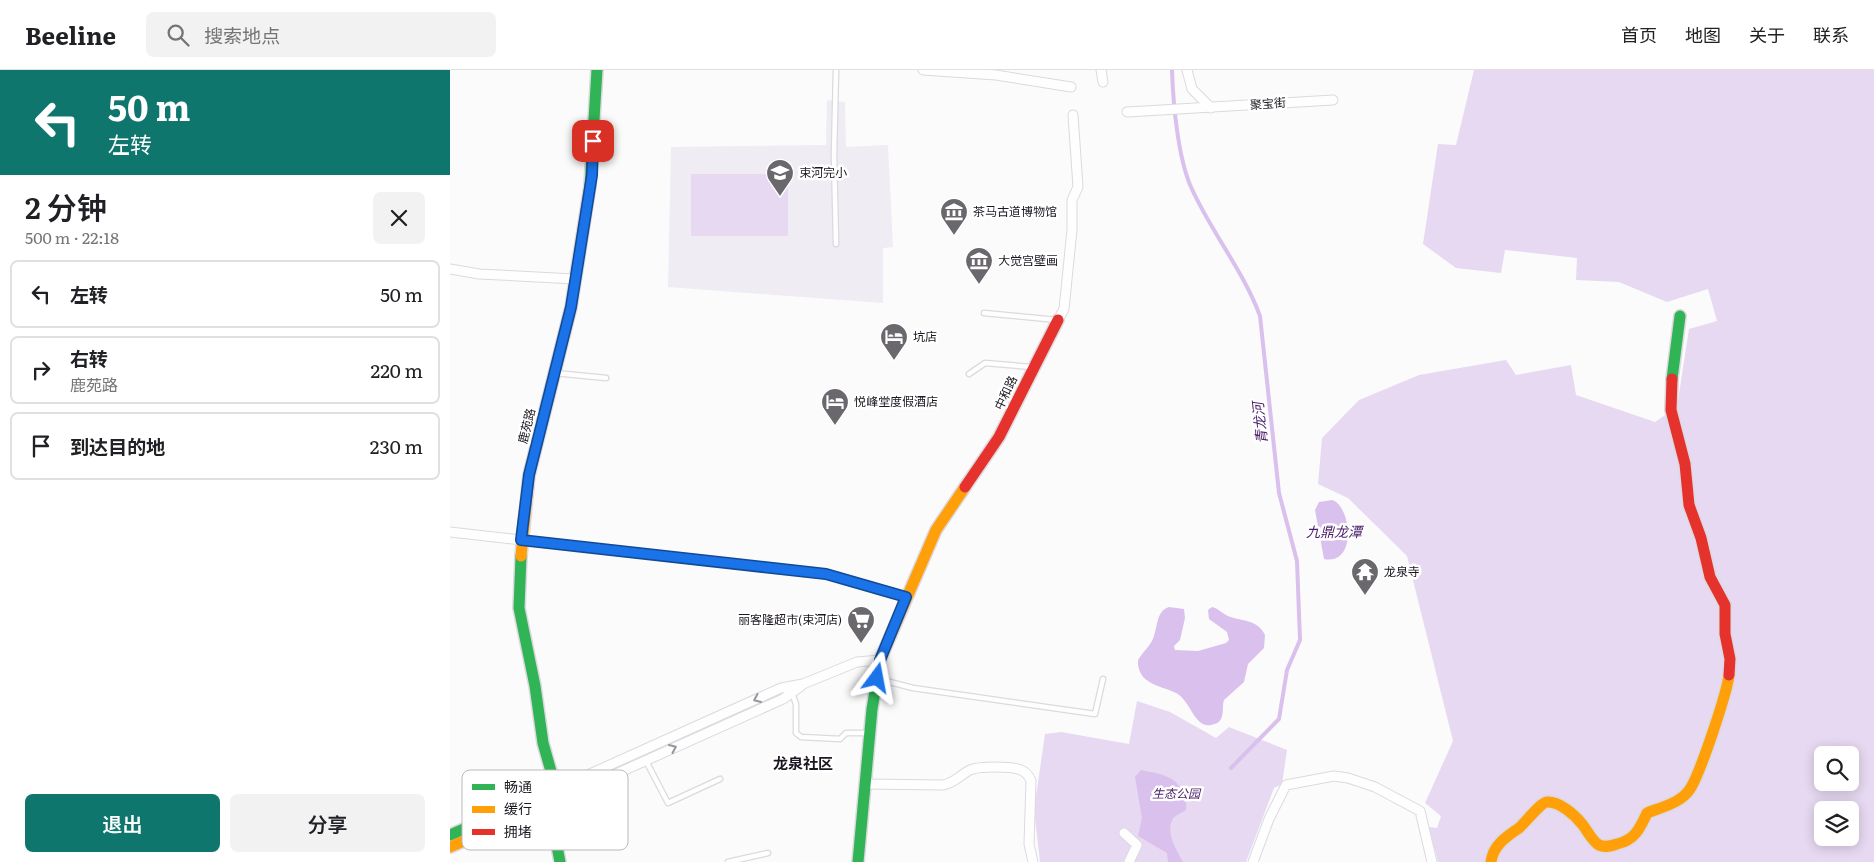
<!DOCTYPE html>
<html lang="zh">
<meta charset="utf-8">
<style>
:root{--surface:#fff;--page:#f2f2f2;--text:#202124;--muted:#757577;--line:#e0e0e0;--accent:#0f766e}
body{margin:0;font-family:Literata,"Noto Sans SC",serif;background:var(--page);color:var(--text);height:100vh;display:flex;flex-direction:column;font-size:19px;white-space:nowrap}
*{box-sizing:border-box;margin:0}
p{font-size:16px;color:var(--muted)}
.icon{flex:none;width:28px;height:28px;fill:none;stroke:currentColor;stroke-width:2;stroke-linecap:round;stroke-linejoin:round}
.map{position:relative;flex:1;overflow:hidden}
.sheet{display:flex;flex-direction:column;background:var(--surface);width:450px}
.sheet>*{flex:none}
.hud{background:#0f766e;color:#fff;overflow:hidden}
.tools{position:absolute;left:1364px;top:676px;display:grid;gap:10px}
.tools a{display:grid;place-items:center;width:45px;height:45px;border-radius:8px;background:var(--surface);box-shadow:0 2px 12px #0003;font-size:25px}
.pin{position:absolute;display:grid;place-items:center;width:42px;height:42px;color:#fff;margin:-21px;border-radius:10px;box-shadow:0 2px 8px #0006}
.me{position:absolute;width:55px;margin:-28px;rotate:13deg;stroke-linejoin:round;filter:drop-shadow(0 0 4px #0008)}
.turn{display:flex;align-items:center;gap:18px;height:105px;padding:0 25px;font-size:22px}
.turn .icon{width:65px;height:65px;stroke-width:2.5}
.turn b{display:block;font-size:35px;line-height:42px}
.round{display:grid;place-items:center;flex:none;width:52px;height:52px;border-radius:8px;background:var(--page)}
.summary{display:flex;align-items:center;justify-content:space-between;height:85px;padding:0 25px}
h1{font-size:30px;font-weight:600;line-height:38px}
.action{display:flex;gap:10px;margin-top:auto;padding:10px 25px}
.action a{flex:1;height:58px;border-radius:8px;background:var(--accent);color:#fff;font-size:20px;font-weight:600;line-height:58px;text-align:center}
.action a+a{background:var(--page);color:var(--text)}
ul{padding:0;list-style:none}
li{display:flex;align-items:center;gap:15px;height:68px;margin:0 10px 8px;padding:0 15px;border:2px solid var(--line);border-radius:8px}
li div{flex:1}
li b{display:block;font-size:19px}
li em{font-style:normal}
header{display:flex;align-items:center;gap:30px;box-sizing:border-box;height:70px;padding:0 25px;background:var(--surface);border-bottom:1px solid var(--line)}
header strong{font-size:24px}
nav{display:flex;gap:28px;margin-inline-start:auto;font-size:18px}
.search{width:350px;height:45px;background:var(--page);display:flex;align-items:center;gap:12px;box-sizing:border-box;padding:0 18px;border-radius:8px;color:var(--muted);font-size:19px}
main{display:flex;flex:1;min-height:0}
.map>svg:first-child{display:block}
.built{fill:#f0ecf3}
.green{fill:#e6d9f1;fill-rule:evenodd}
.water{fill:#d9c0ed}
.lines{fill:none;stroke-linecap:round;stroke-linejoin:round}
.stream{stroke:#d9c0ed;stroke-width:4}
.lane-casing{stroke:#dcd9df;stroke-width:7}
.street-casing{stroke:#dcd9df;stroke-width:11}
.fast-casing{stroke:#dcd9df;stroke-width:14}
.slow-casing{stroke:#dcd9df;stroke-width:14}
.jam-casing{stroke:#dcd9df;stroke-width:14}
.lane{stroke:#fefefe;stroke-width:4.5}
.street{stroke:#fefefe;stroke-width:9}
.fast{stroke:#30b455;stroke-width:11}
.slow{stroke:#ff9f0a;stroke-width:11}
.jam{stroke:#e5322d;stroke-width:11}
.oneway{stroke:#98969a}
.route-casing{stroke:#114b97;stroke-width:12}
.route{stroke:#1a73e8;stroke-width:9}
.labels{text-anchor:middle;stroke-width:5;stroke-linejoin:round;paint-order:stroke}
.street-label{font-size:12px;fill:#1c1720;stroke:#fff}
.poi-label{font-size:12px;fill:#1c1720;stroke:#fff;text-anchor:start}
.park-label{font-size:12px;font-style:italic;fill:#4a1d67;stroke:#fff}
.water-label{font-size:14px;font-style:italic;fill:#4a1d68;stroke:#fff}
.quarter-label{font-size:15px;font-weight:bold;fill:#1c1720;stroke:#fff}
.key{fill:#fff;stroke:#bbb9bc;stroke-width:1}
.key-label{font-size:14px;fill:#1c1720}
</style>
<header>
<strong>Beeline</strong>
<div class="search"><svg class="icon" aria-label="search" viewBox="0 0 24 24"><circle cx="10" cy="10" r="6"/><path d="M15 15l6 6"/></svg>搜索地点</div>
<nav><a>首页</a><a>地图</a><a>关于</a><a>联系</a></nav>
</header>
<main>
<section class="sheet">
<div class="hud">
<div class="turn"><svg class="icon" aria-label="left" viewBox="0 0 24 24"><path d="M17 20v-9H6M10 6l-5 5 5 5"/></svg><div><b>50 m</b>左转</div></div>
</div>
<div class="summary"><div><h1>2 分钟</h1><p>500 m · 22:18</p></div><a class="round"><svg class="icon" aria-label="close" viewBox="0 0 24 24"><path d="M6 6l12 12M18 6L6 18"/></svg></a></div>
<ul>
<li><svg class="icon" aria-label="left" viewBox="0 0 24 24"><path d="M17 20v-9H6M10 6l-5 5 5 5"/></svg><div><b>左转</b></div><em>50 m</em></li>
<li><svg class="icon" aria-label="right" viewBox="0 0 24 24"><path d="M7 20v-9h11M14 6l5 5-5 5"/></svg><div><b>右转</b><p>鹿苑路</p></div><em>220 m</em></li>
<li><svg class="icon" aria-label="arrive" viewBox="0 0 24 24"><path d="M6 21V4h12l-3 4 3 4H6"/></svg><div><b>到达目的地</b></div><em>230 m</em></li>
</ul>
<div class="action"><a>退出</a><a>分享</a></div>
</section>
<div class="map">
<svg width="1424" height="792" viewBox="0 0 1424 792">
<rect width="100%" height="100%" fill="#fbfbfb"/>
<path class="built" d="M 377,30 L 395,32 L 396,77 L 438,75 L 443,177 L 433,178 L 433,233 L 218,217 L 221,77 L 376,75 Z"/>
<path class="green" d="M 1024,0 L 1424,0 L 1424,792 L 988,792 L 979,757 L 987,758 L 991,746 L 975,733 L 1003,671 L 957,486 L 898,428 L 868,414 L 872,368 L 909,330 L 969,305 L 1056,290 L 1066,305 L 1121,295 L 1126,325 L 1205,352 L 1227,337 L 1239,259 L 1267,251 L 1258,219 L 1217,232 L 1169,212 L 1126,210 L 1127,188 L 1055,180 L 1051,203 L 1006,198 L 973,174 L 988,74 L 1006,75 ZM 1372,685 L 1400,685 L 1400,712 L 1372,712 ZM 1372,740 L 1400,740 L 1400,768 L 1372,768 Z
M 241,104 L 338,104 L 338,166 L 241,166 Z
M 687,631 L 720,642 L 766,668 L 779,657 L 837,680 L 832,714 L 824,718 L 796,792 L 590,792 L 584,740 L 595,664 L 611,662 L 679,674 Z"/>
<path class="water" d="M 882,430 C 901,435 908,496 874,489 L 865,440 L 869,432 Z
M 719,537 L 734,539 L 735,548 L 730,570 L 724,576 L 725,580 L 748,581 L 776,573 L 779,570 L 777,562 L 759,549 L 758,540 L 762,537 C 769,539 769,541 776,545 C 790,552 807,548 815,565 L 814,578 L 798,594 L 794,612 L 774,630 C 772,636 774,643 771,649 C 769,653 765,654 761,655 C 744,658 741,631 726,623 C 709,615 687,614 688,590 C 692,583 698,578 702,571 C 708,560 705,541 719,537 Z
M 691,700 C 709,704 727,705 733,724 C 735,730 737,734 736,740 L 724,747 C 714,761 726,779 733,792 L 718,792 L 717,783 L 688,766 L 692,748 L 685,707 Z"/>
<g class="lines">
<path class="stream" d="M 722,0 C 723,33 728,88 741,117 C 761,162 793,200 810,246 L 829,423 L 847,491 L 850,570 L 837,600 L 829,649 L 781,698"/>
<defs>
<path id="lane" d="M 386,0 L 384,84 L 386,174
M 534,243 L 607,250
M 105,303 L 156,308
M 519,304 L 535,293 L 582,297
M 428,609 L 463,618 L 645,644 L 653,609
M 342,623 L 346,634 L 346,663 L 351,667 L 390,669 L 396,663 L 418,663
M 196,691 L 218,733 L 270,709
M 278,792 L 318,783"/>
<path id="street" d="M 473,0 L 546,5 L 621,17
M 651,0 L 653,12
M 737,0 L 742,19 L 761,38
M 677,42 L 883,30
M 0,199 L 29,204 L 125,209
M 608,250 L 614,239 L 622,160 L 622,130 L 628,117 L 623,45
M 0,462 L 376,504 L 456,527
M 415,714 L 493,715 C 505,713 510,705 520,700 C 528,696 562,696 571,700 C 576,702 579,706 581,711 L 579,774 L 583,792
M 102,721 L 331,618 L 353,614 L 407,592 L 430,590
M 99,734 L 333,629 L 351,616
M 674,763 L 687,775 L 679,792
M 803,792 L 819,749 L 836,715 L 884,706 L 898,708 L 925,717 L 970,741 L 982,792"/>
<path id="fast" d="M 140,116 L 147,0
M 1222,309 L 1230,246
M 71,486 L 69,538 L 85,616 L 93,673 L 106,719
M 0,765 L 97,723 L 110,792
M 408,792 L 422,639 L 428,603"/>
<path id="slow" d="M 71,486 L 79,405 L 121,237 L 140,116
M 428,603 L 430,590 L 486,460 L 515,417
M 0,777 L 99,734
M 1041,792 C 1043,775 1056,767 1069,758 C 1076,752 1090,733 1097,732 C 1109,731 1125,745 1132,754 C 1137,760 1142,771 1149,775 C 1155,778 1161,776 1167,774 C 1185,770 1190,758 1197,743 C 1212,737 1231,733 1240,719 C 1250,704 1277,623 1279,605"/>
<path id="jam" d="M 1222,309 L 1221,340 L 1235,394 L 1239,435 L 1251,468 L 1260,507 L 1275,535 L 1275,564 L 1280,589 L 1279,605
M 515,417 L 549,367 L 608,250"/>
</defs>
<use href="#lane" class="lane-casing"/>
<use href="#street" class="street-casing"/>
<use href="#fast" class="fast-casing"/>
<use href="#slow" class="slow-casing"/>
<use href="#jam" class="jam-casing"/>
<use href="#lane" class="lane"/>
<use href="#street" class="street"/>
<use href="#fast" class="fast"/>
<use href="#slow" class="slow"/>
<use href="#jam" class="jam"/>
</g>
<defs><path id="oneway-chevron" d="M-2-3.5L2.5 0L-2 3.5" fill="none" stroke-width="1.6" stroke-linecap="round" stroke-linejoin="round" transform="scale(1.25)"/></defs>
<g class="oneway">
<use href="#oneway-chevron" transform="translate(307 629) rotate(156)"/>
<use href="#oneway-chevron" transform="translate(223 678) rotate(-24)"/>
</g>
<g class="lines">
<defs>
<path id="route" d="M 143,71 L 142,105 L 121,237 L 79,405 L 71,470 L 376,504 L 456,527 L 430,590 L 427,608"/>
</defs>
<use href="#route" class="route-casing"/>
<use href="#route" class="route"/>
</g>
<defs>
<symbol id="school-pin" viewBox="-11 -11 22 30"><path d="M0 17L-7.5 6A9.5 9.5 0 1 1 7.5 6Z" fill="#6a676d" stroke="#fff"/><path d="M0-5L7-2L0 1L-7-2ZM-4 1L0 2.5L4 1V4Q0 6-4 4Z" fill="#fff"/></symbol>
<symbol id="museum-pin" viewBox="-11 -11 22 30"><path d="M0 17L-7.5 6A9.5 9.5 0 1 1 7.5 6Z" fill="#6a676d" stroke="#fff"/><path d="M0-6L6-3V-2H-6V-3ZM-5-1h2V3h-2ZM-1-1h2V3h-2ZM3-1h2V3H3ZM-6 4H6V6H-6Z" fill="#fff"/></symbol>
<symbol id="hotel-pin" viewBox="-11 -11 22 30"><path d="M0 17L-7.5 6A9.5 9.5 0 1 1 7.5 6Z" fill="#6a676d" stroke="#fff"/><path d="M-6-4.5h1.5V1H6V5H4.5V3h-9V5H-6ZM-4 0a1.8 1.8 0 1 1 3.6 0ZM.5 0V-2.5h3Q6-2.5 6 0Z" fill="#fff"/></symbol>
<symbol id="temple-pin" viewBox="-11 -11 22 30"><path d="M0 17L-7.5 6A9.5 9.5 0 1 1 7.5 6Z" fill="#6a676d" stroke="#fff"/><path d="M0-6L5-2H3V0L6.5 2.5H4V6H1.5V3h-3V6H-4V2.5H-6.5L-3 0V-2H-5Z" fill="#fff"/></symbol>
<symbol id="supermarket-pin" viewBox="-11 -11 22 30"><path d="M0 17L-7.5 6A9.5 9.5 0 1 1 7.5 6Z" fill="#6a676d" stroke="#fff"/><path d="M-6-5.5h2.5l.6 2H6L4.5 2H-2.5L-4.4-4H-6ZM-1.5 3.2a1.3 1.3 0 1 0 .1 0ZM3 3.2a1.3 1.3 0 1 0 .1 0Z" fill="#fff"/></symbol>
</defs>
<g fill-rule="evenodd">
<use href="#school-pin" x="314" y="87" width="32" height="43"/>
<use href="#museum-pin" x="488" y="126" width="32" height="43"/>
<use href="#museum-pin" x="513" y="175" width="32" height="43"/>
<use href="#hotel-pin" x="428" y="251" width="32" height="43"/>
<use href="#hotel-pin" x="369" y="316" width="32" height="43"/>
<use href="#temple-pin" x="899" y="486" width="32" height="43"/>
<use href="#supermarket-pin" x="395" y="534" width="32" height="43"/>
</g>
<g class="labels">
<g class="street-label">
<text transform="translate(818 34) rotate(-4)" y="4">聚宝街</text>
<text transform="translate(556 323) rotate(-65)" y="4">中和路</text>
<text transform="translate(77 356) rotate(-76)" y="4">鹿苑路</text>
</g>
<g class="poi-label">
<text x="349" y="107">束河完小</text>
<text x="523" y="146">茶马古道博物馆</text>
<text x="548" y="195">大觉宫壁画</text>
<text x="463" y="271">坑店</text>
<text x="404" y="336">悦峰堂度假酒店</text>
<text x="934" y="506">龙泉寺</text>
<text x="392" y="554" text-anchor="end">丽客隆超市(束河店)</text>
</g>
<g class="park-label">
<text x="726" y="728">生态公园</text>
</g>
<g class="water-label">
<text transform="translate(810 353) rotate(-96)" y="5">青龙河</text>
<text x="884" y="467">九鼎龙潭</text>
</g>
<g class="quarter-label">
<text x="353" y="699">龙泉社区</text>
</g>
</g>
<rect x="12" y="700" width="166" height="80" rx="8" class="key"/>
<rect x="22" y="714" width="23" height="6" fill="#30b455"/>
<rect x="22" y="736" width="23" height="7" fill="#ff9f0a"/>
<rect x="22" y="759" width="23" height="6" fill="#e5322d"/>
<g class="key-label">
<text x="54" y="722">畅通</text>
<text x="54" y="744">缓行</text>
<text x="54" y="767">拥堵</text>
</g>
</svg>
<div class="tools">
<a><svg class="icon" aria-label="search" viewBox="0 0 24 24"><circle cx="10" cy="10" r="6"/><path d="M15 15l6 6"/></svg></a>
<a><svg class="icon" aria-label="layers" viewBox="0 0 24 24"><path d="M12 4l9 5-9 5-9-5zM3 14l9 5 9-5"/></svg></a>
</div>
<div class="pin" style="left:143px;top:71px;background:#d93025"><svg class="icon" aria-label="arrive" viewBox="0 0 24 24"><path d="M6 21V4h12l-3 4 3 4H6"/></svg></div>
<svg class="me" style="left:427px;top:608px" viewBox="-20 -20 40 40"><path d="M0-17L14 15 0 8-14 15z" fill="#1a73e8" stroke="#fff" stroke-width="4"/></svg>
</div>
</main>
